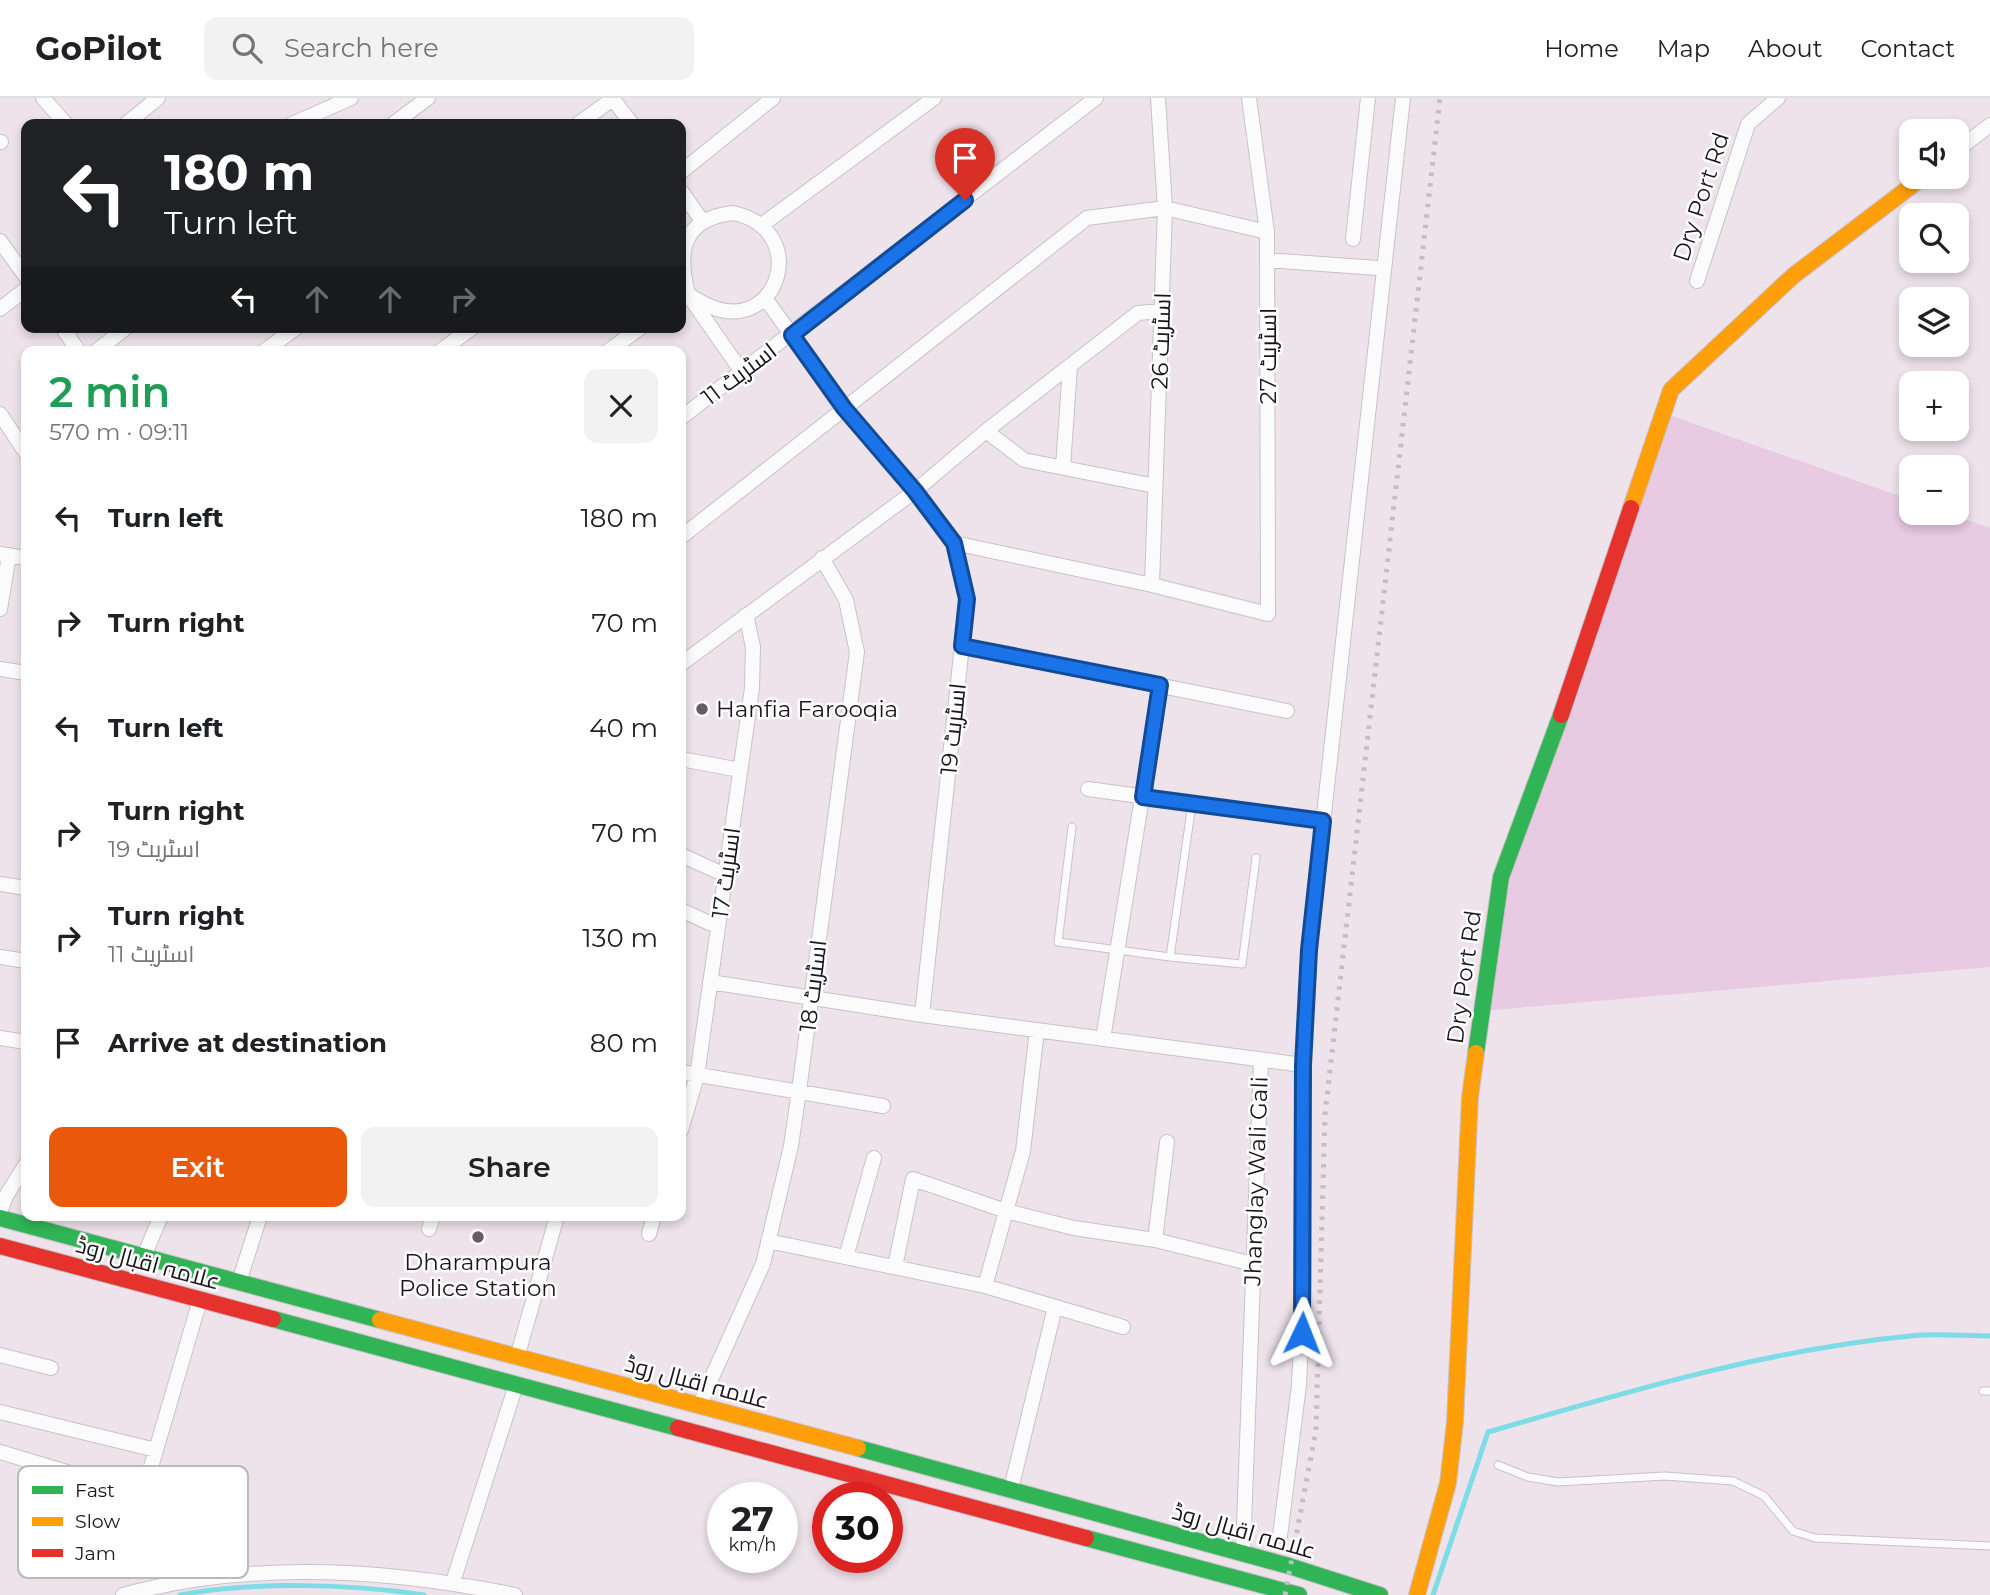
<!DOCTYPE html>
<meta charset="utf-8">
<style>
:root{--surface:#fff;--page:#f2f2f2;--text:#202124;--muted:#757577;--line:#e0e0e0;--accent:#ea580c}
body{margin:0;font-family:Montserrat,Cairo,sans-serif;background:var(--page);color:var(--text);height:100vh;display:flex;flex-direction:column;font-size:26px;white-space:nowrap}
*{box-sizing:border-box;margin:0}
p{font-size:23px;color:var(--muted)}
.icon{flex:none;width:38px;height:38px;fill:none;stroke:currentColor;stroke-width:2;stroke-linecap:round;stroke-linejoin:round}
.map{position:relative;flex:1;overflow:hidden}
.sheet{position:absolute;left:21px;top:248px;width:665px;height:875px;display:flex;flex-direction:column;background:var(--surface);border-radius:14px;box-shadow:0 4px 10px #0003}
.sheet>*{flex:none}
.banner{position:absolute;left:21px;top:21px;width:665px;height:214px;border-radius:14px;box-shadow:0 4px 10px #0003;background:#202124;color:#fff;overflow:hidden}
.tools{position:absolute;left:1899px;top:21px;display:grid;gap:14px}
.tools a{display:grid;place-items:center;width:70px;height:70px;border-radius:14px;background:var(--surface);box-shadow:0 4px 10px #0003;font-size:35px}
.speed{position:absolute;left:707px;top:1384px;display:flex;gap:14px;font-size:35px;font-weight:700;text-align:center}
.speed>*{display:grid;place-content:center;width:91px;height:91px;border-radius:50%;background:var(--surface);box-shadow:0 4px 10px #0003;line-height:1}
.speed small{font-size:18px;font-weight:400}
.speed .limit{border:10px solid #d22;background:#fff;color:#111}
.pin{position:absolute;display:grid;place-items:center;width:60px;height:60px;color:#fff;margin:-72px -30px;border-radius:50% 50% 50% 0;rotate:-45deg;box-shadow:0 0 7px #0007}
.pin .icon{rotate:45deg}
.me{position:absolute;width:77px;margin:-38px;rotate:2deg;stroke-linejoin:round;filter:drop-shadow(0 0 5px #0008)}
.turn{display:flex;align-items:center;gap:24px;height:147px;padding:0 28px;font-size:32px}
.turn .icon{width:91px;height:91px;stroke-width:2.5}
.turn b{display:block;font-size:49px;line-height:60px}
.lanes{display:flex;align-items:center;height:66px;padding:0 28px;background:#0003;justify-content:center;gap:35px;direction:ltr}
.lanes .off{opacity:.35}
.round{display:grid;place-items:center;flex:none;width:74px;height:74px;border-radius:14px;background:var(--page)}
.summary{display:flex;align-items:center;justify-content:space-between;height:119px;padding:0 28px}
h1{font-size:42px;font-weight:600;line-height:52px;color:#1e9e55}
.action{display:flex;gap:14px;margin-top:auto;padding:14px 28px}
.action a{flex:1;height:80px;border-radius:14px;background:var(--accent);color:#fff;font-size:28px;font-weight:600;line-height:80px;text-align:center}
.action a+a{background:var(--page);color:var(--text)}
ul{padding:0;list-style:none}
li{display:flex;align-items:center;gap:21px;height:105px;padding:0 28px}
li div{flex:1}
li b{display:block;font-size:26px}
li em{font-style:normal}
header{display:flex;align-items:center;gap:42px;box-sizing:border-box;height:98px;padding:0 35px;background:var(--surface);border-bottom:2px solid var(--line)}
header strong{font-size:33px}
nav{display:flex;gap:38px;margin-inline-start:auto;font-size:24px}
.search{width:490px;height:63px;background:var(--page);display:flex;align-items:center;gap:18px;box-sizing:border-box;padding:0 24px;border-radius:14px;color:var(--muted);font-size:26px}
.map>svg:first-child{display:block}
.green{fill:#e8cae3}
.lines{fill:none;stroke-linecap:round;stroke-linejoin:round}
.stream{stroke:#7ddce5;stroke-width:5}
.lane-casing{stroke:#cac1c8;stroke-width:9}
.street-casing{stroke:#cac1c8;stroke-width:16}
.fast-casing{stroke:#cac1c8;stroke-width:18}
.slow-casing{stroke:#cac1c8;stroke-width:18}
.jam-casing{stroke:#cac1c8;stroke-width:18}
.lane{stroke:#fcfbfc;stroke-width:7}
.street{stroke:#fcfbfc;stroke-width:14}
.fast{stroke:#30b455;stroke-width:16}
.slow{stroke:#ff9f0a;stroke-width:16}
.jam{stroke:#e5322d;stroke-width:16}
.rail{stroke:#c2bfc1;stroke-width:5;stroke-dasharray:3.5 7;stroke-linecap:butt}
.route-casing{stroke:#114b97;stroke-width:18}
.route{stroke:#1a73e8;stroke-width:12}
.poi-dot{fill:#665d64;stroke:#fff;stroke-width:2.5}
.labels{text-anchor:middle;stroke-width:5;stroke-linejoin:round;paint-order:stroke}
.street-label{font-size:23px;fill:#1c151b;stroke:#fff}
.poi-label{font-size:23px;fill:#1c151b;stroke:#fff;text-anchor:start}
.key{fill:#fff;stroke:#bbb9bb;stroke-width:2}
.key-label{font-size:19px;fill:#1c151b}
</style>
<header>
<strong>GoPilot</strong>
<div class="search"><svg class="icon" aria-label="search" viewBox="0 0 24 24"><circle cx="10" cy="10" r="6"/><path d="M15 15l6 6"/></svg>Search here</div>
<nav><a>Home</a><a>Map</a><a>About</a><a>Contact</a></nav>
</header>
<div class="map">
<svg width="1990" height="1497" viewBox="0 0 1990 1497">
<rect width="100%" height="100%" fill="#eee2eb"/>
<path class="green" d="M 1663,315 L 1911,402 L 1911,415 L 1947,415 L 1990,430 L 1990,869 L 1482,913 L 1501,779 Z"/>
<g class="lines">
<path class="stream" d="M 180,1497 C 250,1483 354,1486 424,1497
M 1433,1497 L 1488,1334 C 1627,1294 1765,1252 1910,1238 C 1936,1235 1964,1238 1990,1238"/>
<defs>
<path id="lane" d="M 1192,706 L 1170,859 L 1242,866 L 1256,760
M 1072,729 L 1058,844 L 1170,859
M 1983,1293 L 1990,1293
M 1498,1367 L 1528,1379 L 1558,1384 L 1665,1378 L 1733,1383 L 1764,1398 L 1793,1433 L 1815,1440 L 1990,1448"/>
<path id="street" d="M 43,0 L 66,26
M 612,0 L 632,26
M 126,26 L 158,0
M 292,26 L 351,0
M 393,26 L 428,0
M 578,26 L 614,0
M 0,44 L 1,44
M 1956,53 L 1990,27
M 681,74 L 773,0
M 681,93 L 703,124
M 733,115 C 809,131 781,230 717,211 C 707,208 697,202 688,196 C 677,153 682,121 733,115 Z
M 763,126 L 934,0
M 1353,141 L 1368,0
M 0,143 L 26,179
M 1267,162 L 1377,170
M 1697,183 L 1748,26 L 1778,0
M 765,200 L 844,310 L 915,393 L 954,445 L 967,501 L 922,917
M 691,201 L 742,274
M 0,211 L 26,191
M 62,229 L 79,254
M 95,254 L 127,229
M 263,254 L 297,229
M 439,254 L 473,229
M 607,254 L 641,229
M 0,316 L 26,355
M 681,320 L 1096,0
M 986,333 L 1024,362 L 1155,388
M 1063,369 L 1070,268
M 681,439 L 1087,120 L 1165,110 L 1267,134
M 954,445 L 1152,487 L 1268,516 L 1267,134 L 1249,0
M 0,456 L 26,460
M 1152,487 L 1165,110 L 1158,0
M 0,511 L 9,457
M 962,548 L 1287,613
M 681,566 L 915,393 L 986,333 L 1138,215 L 1162,213
M 0,571 L 26,575
M 681,661 L 740,672
M 1088,691 L 1323,723
M 681,757 L 725,777
M 0,786 L 26,790
M 681,812 L 718,829
M 0,859 L 26,863
M 710,884 L 922,917 L 1303,967 L 1309,852 L 1403,0
M 0,940 L 26,944
M 1103,941 L 1160,588
M 681,974 L 883,1008
M 681,1032 L 697,978 L 752,590 L 753,549 L 746,517
M 0,1115 L 6,1098 L 26,1066
M 429,1131 L 433,1118
M 649,1136 L 654,1118
M 1155,1142 L 1167,1044
M 768,1143 L 985,1188 L 1123,1229
M 144,1158 L 161,1118
M 846,1159 L 874,1060
M 895,1169 L 913,1081 L 1006,1113 L 1074,1130 L 1155,1142 L 1253,1166
M 239,1184 L 260,1118
M 985,1188 L 1023,1053 L 1037,932
M 0,1257 L 51,1270
M 517,1260 L 557,1118
M 699,1308 L 763,1166 L 791,1048 L 799,993 L 857,554 L 846,502 L 822,460
M 0,1314 L 156,1352
M 0,1354 L 140,1396 L 144,1393 L 200,1202
M 1011,1391 L 1055,1209
M 1280,1438 L 1299,1287 L 1304,1183 L 1303,967
M 1243,1455 L 1261,962
M 453,1484 L 516,1287
M 123,1497 C 250,1462 387,1471 515,1497"/>
<path id="fast" d="M 1476,955 L 1501,779 L 1561,617
M 0,1120 L 380,1222
M 273,1221 L 678,1330
M 858,1350 L 1289,1468 L 1380,1497
M 1086,1440 L 1299,1497"/>
<path id="slow" d="M 1631,410 L 1671,292 L 1793,178 L 1923,79
M 380,1222 L 858,1350
M 1417,1497 L 1448,1385 L 1455,1324 L 1470,999 L 1476,955"/>
<path id="jam" d="M 1561,617 L 1631,410
M 0,1148 L 273,1221
M 678,1330 L 1086,1440"/>
</defs>
<use href="#lane" class="lane-casing"/>
<use href="#street" class="street-casing"/>
<use href="#fast" class="fast-casing"/>
<use href="#slow" class="slow-casing"/>
<use href="#jam" class="jam-casing"/>
<use href="#lane" class="lane"/>
<use href="#street" class="street"/>
<use href="#fast" class="fast"/>
<use href="#slow" class="slow"/>
<use href="#jam" class="jam"/>
<path class="rail" d="M 1285,1497 L 1316,1332 L 1325,1017 L 1440,0"/>
</g>
<g class="lines">
<defs>
<path id="route" d="M 965,102 L 792,237 L 844,310 L 915,393 L 954,445 L 967,501 L 962,548 L 1160,587 L 1143,699 L 1323,723 L 1309,852 L 1303,967 L 1302,1235"/>
</defs>
<use href="#route" class="route-casing"/>
<use href="#route" class="route"/>
</g>
<g class="poi-dot">
<circle cx="702" cy="611" r="7"/>
<circle cx="478" cy="1139" r="7"/>
</g>
<g class="labels">
<g class="street-label">
<text transform="translate(1701 99) rotate(-72)" y="8">Dry Port Rd</text>
<text transform="translate(1161 243) rotate(-88)" y="8">اسٹریٹ 26</text>
<text transform="translate(1268 258) rotate(-90)" y="8">اسٹریٹ 27</text>
<text transform="translate(739 276) rotate(-37)" y="8">اسٹریٹ 11</text>
<text transform="translate(953 631) rotate(-84)" y="8">اسٹریٹ 19</text>
<text transform="translate(726 775) rotate(-82)" y="8">اسٹریٹ 17</text>
<text transform="translate(1464 879) rotate(-82)" y="8">Dry Port Rd</text>
<text transform="translate(813 888) rotate(-83)" y="8">اسٹریٹ 18</text>
<text transform="translate(1256 1083) rotate(-88)" y="8">Jhanglay Wali Gali</text>
<text transform="translate(148 1165) rotate(15)" y="8">علامہ اقبال روڈ</text>
<text transform="translate(697 1284) rotate(15)" y="8">علامہ اقبال روڈ</text>
<text transform="translate(1244 1433) rotate(16)" y="8">علامہ اقبال روڈ</text>
</g>
<g class="poi-label">
<text x="716" y="619">Hanfia Farooqia</text>
<text x="478" y="1172" text-anchor="middle">Dharampura<tspan x="478" dy="26">Police Station</tspan></text>
</g>
</g>
<rect x="18" y="1368" width="230" height="112" rx="10" class="key"/>
<rect x="32" y="1388" width="31" height="8" fill="#30b455"/>
<rect x="32" y="1419" width="31" height="9" fill="#ff9f0a"/>
<rect x="32" y="1451" width="31" height="8" fill="#e5322d"/>
<g class="key-label">
<text x="75" y="1399">Fast</text>
<text x="75" y="1430">Slow</text>
<text x="75" y="1462">Jam</text>
</g>
</svg>
<div class="tools">
<a><svg class="icon" aria-label="sound" viewBox="0 0 24 24"><path d="M4 9h4l5-4v14l-5-4H4zM17 9q2 3 0 6"/></svg></a>
<a><svg class="icon" aria-label="search" viewBox="0 0 24 24"><circle cx="10" cy="10" r="6"/><path d="M15 15l6 6"/></svg></a>
<a><svg class="icon" aria-label="layers" viewBox="0 0 24 24"><path d="M12 4l9 5-9 5-9-5zM3 14l9 5 9-5"/></svg></a>
<a>+</a>
<a>−</a>
</div>
<div class="speed"><div>27<small>km/h</small></div><div class="limit">30</div></div>
<div class="pin" style="left:965px;top:102px;background:#d93025"><svg class="icon" aria-label="arrive" viewBox="0 0 24 24"><path d="M6 21V4h12l-3 4 3 4H6"/></svg></div>
<svg class="me" style="left:1302px;top:1235px" viewBox="-20 -20 40 40"><path d="M0-17L14 15 0 8-14 15z" fill="#1a73e8" stroke="#fff" stroke-width="4"/></svg>
<div class="banner">
<div class="turn"><svg class="icon" aria-label="left" viewBox="0 0 24 24"><path d="M17 20v-9H6M10 6l-5 5 5 5"/></svg><div><b>180 m</b>Turn left</div></div>
<div class="lanes"><svg class="icon" aria-label="left" viewBox="0 0 24 24"><path d="M17 20v-9H6M10 6l-5 5 5 5"/></svg><svg class="icon off" aria-label="ahead" viewBox="0 0 24 24"><path d="M12 20V5M6 11l6-6 6 6"/></svg><svg class="icon off" aria-label="ahead" viewBox="0 0 24 24"><path d="M12 20V5M6 11l6-6 6 6"/></svg><svg class="icon off" aria-label="right" viewBox="0 0 24 24"><path d="M7 20v-9h11M14 6l5 5-5 5"/></svg></div>
</div>
<section class="sheet">
<div class="summary"><div><h1>2 min</h1><p>570 m · 09:11</p></div><a class="round"><svg class="icon" aria-label="close" viewBox="0 0 24 24"><path d="M6 6l12 12M18 6L6 18"/></svg></a></div>
<ul>
<li><svg class="icon" aria-label="left" viewBox="0 0 24 24"><path d="M17 20v-9H6M10 6l-5 5 5 5"/></svg><div><b>Turn left</b></div><em>180 m</em></li>
<li><svg class="icon" aria-label="right" viewBox="0 0 24 24"><path d="M7 20v-9h11M14 6l5 5-5 5"/></svg><div><b>Turn right</b></div><em>70 m</em></li>
<li><svg class="icon" aria-label="left" viewBox="0 0 24 24"><path d="M17 20v-9H6M10 6l-5 5 5 5"/></svg><div><b>Turn left</b></div><em>40 m</em></li>
<li><svg class="icon" aria-label="right" viewBox="0 0 24 24"><path d="M7 20v-9h11M14 6l5 5-5 5"/></svg><div><b>Turn right</b><p>اسٹریٹ 19</p></div><em>70 m</em></li>
<li><svg class="icon" aria-label="right" viewBox="0 0 24 24"><path d="M7 20v-9h11M14 6l5 5-5 5"/></svg><div><b>Turn right</b><p>اسٹریٹ 11</p></div><em>130 m</em></li>
<li><svg class="icon" aria-label="arrive" viewBox="0 0 24 24"><path d="M6 21V4h12l-3 4 3 4H6"/></svg><div><b>Arrive at destination</b></div><em>80 m</em></li>
</ul>
<div class="action"><a>Exit</a><a>Share</a></div>
</section>
</div>
